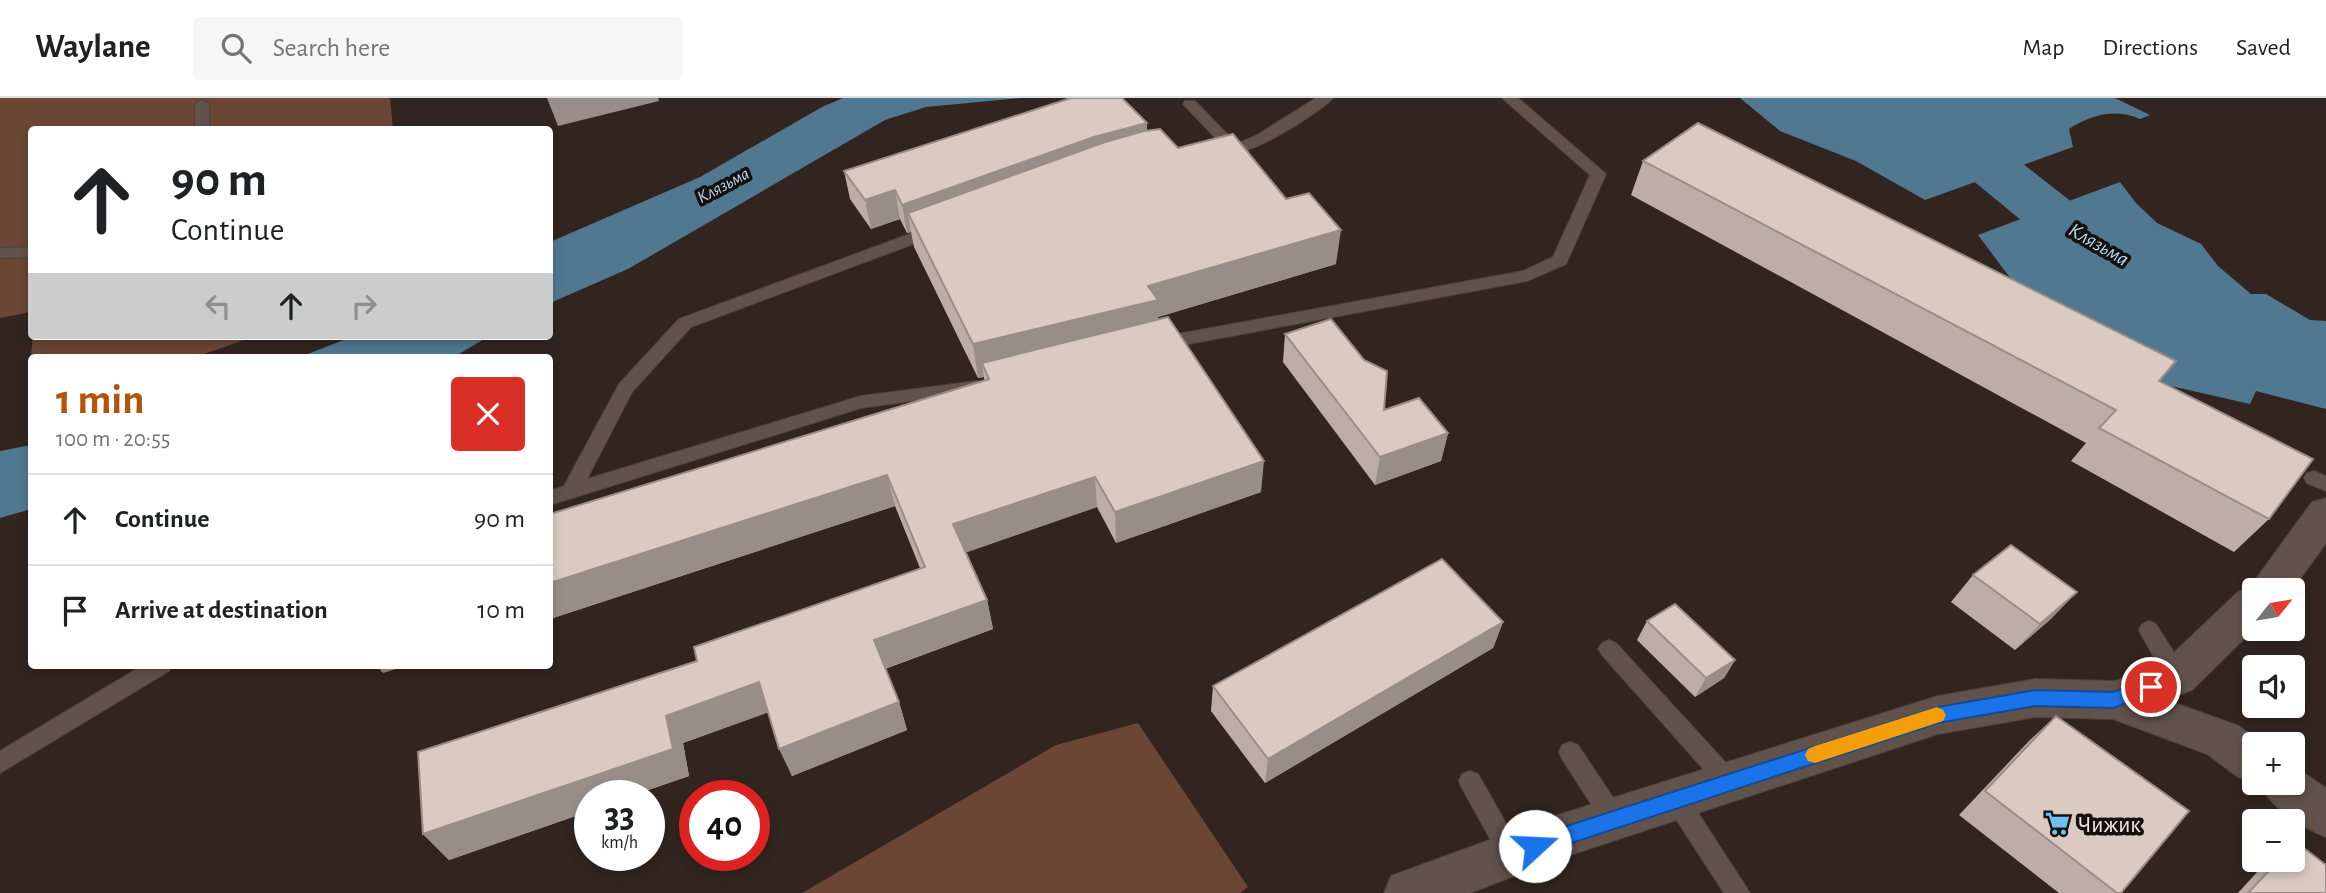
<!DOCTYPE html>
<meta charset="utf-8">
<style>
:root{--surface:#fff;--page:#f6f6f6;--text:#202124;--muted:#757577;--line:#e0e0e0;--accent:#b45309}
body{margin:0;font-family:"Alegreya Sans",sans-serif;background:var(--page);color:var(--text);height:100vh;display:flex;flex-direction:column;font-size:26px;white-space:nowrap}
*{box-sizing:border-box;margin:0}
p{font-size:23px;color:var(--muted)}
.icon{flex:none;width:38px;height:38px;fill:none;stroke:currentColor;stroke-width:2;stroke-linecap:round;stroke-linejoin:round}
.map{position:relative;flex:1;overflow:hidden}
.panel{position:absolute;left:28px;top:256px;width:525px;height:315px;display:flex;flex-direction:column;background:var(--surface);border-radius:7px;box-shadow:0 4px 10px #0003}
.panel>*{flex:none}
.guide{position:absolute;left:28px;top:28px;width:525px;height:214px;border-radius:7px;box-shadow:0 4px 10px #0003;background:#fff;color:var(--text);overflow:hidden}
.needle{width:46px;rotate:60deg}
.tools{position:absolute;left:2242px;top:480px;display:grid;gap:14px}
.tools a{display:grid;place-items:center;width:63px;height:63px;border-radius:7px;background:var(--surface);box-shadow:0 4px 10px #0003;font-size:35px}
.speed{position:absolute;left:574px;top:682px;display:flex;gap:14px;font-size:35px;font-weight:700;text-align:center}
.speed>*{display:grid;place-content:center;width:91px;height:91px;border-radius:50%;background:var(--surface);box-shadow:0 4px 10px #0003;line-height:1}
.speed small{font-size:18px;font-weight:400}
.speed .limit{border:10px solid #d22;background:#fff;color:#111}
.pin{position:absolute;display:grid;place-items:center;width:60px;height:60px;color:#fff;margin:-30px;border:4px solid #fff;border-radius:50%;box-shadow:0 2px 7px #0007}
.me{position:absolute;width:77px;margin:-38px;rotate:70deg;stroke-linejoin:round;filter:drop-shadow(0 0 5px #0008)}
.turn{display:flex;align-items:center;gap:24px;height:147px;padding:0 28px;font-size:32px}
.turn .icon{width:91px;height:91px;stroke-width:2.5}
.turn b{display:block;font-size:49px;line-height:60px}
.lanes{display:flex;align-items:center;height:66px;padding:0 28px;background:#0003;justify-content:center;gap:35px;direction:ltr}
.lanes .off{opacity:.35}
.round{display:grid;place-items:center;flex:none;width:74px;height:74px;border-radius:7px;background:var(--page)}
.summary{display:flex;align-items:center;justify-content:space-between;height:119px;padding:0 28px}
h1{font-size:42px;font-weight:600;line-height:52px;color:var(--accent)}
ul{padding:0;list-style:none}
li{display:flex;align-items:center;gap:21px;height:91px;padding:0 28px;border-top:2px solid var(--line)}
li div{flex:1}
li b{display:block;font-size:26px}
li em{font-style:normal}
header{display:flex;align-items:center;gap:42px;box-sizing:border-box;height:98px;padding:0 35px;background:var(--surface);border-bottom:2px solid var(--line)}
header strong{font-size:33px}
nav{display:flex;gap:38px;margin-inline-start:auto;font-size:24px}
.search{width:490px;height:63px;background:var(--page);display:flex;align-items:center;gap:18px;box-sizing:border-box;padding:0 24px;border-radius:7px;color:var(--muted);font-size:26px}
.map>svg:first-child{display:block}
.green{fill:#6b4634}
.water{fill:#507991}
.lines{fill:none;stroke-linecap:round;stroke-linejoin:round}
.river{fill:#507991;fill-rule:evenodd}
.service-casing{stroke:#4d423d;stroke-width:2}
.minor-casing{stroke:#4d423d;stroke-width:2}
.tertiary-casing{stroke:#4d423d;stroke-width:2}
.service{fill:#61524b;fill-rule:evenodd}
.minor{fill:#61524b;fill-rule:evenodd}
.tertiary{fill:#61524b;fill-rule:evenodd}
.wall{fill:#bcaea7}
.shaded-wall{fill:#998d88}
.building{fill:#dbcac2;stroke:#998d88;stroke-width:2}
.route{fill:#1a73e8;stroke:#114b97;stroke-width:2}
.slow{fill:#f59e0b}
.labels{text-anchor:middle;stroke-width:7;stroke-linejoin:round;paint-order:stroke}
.far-water-label{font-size:18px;font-style:italic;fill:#b5ddf5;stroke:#16100d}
.water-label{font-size:21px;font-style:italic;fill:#b5ddf5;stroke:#16100d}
.near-poi-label{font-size:23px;fill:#efe6e2;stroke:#16100d;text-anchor:start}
</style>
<header>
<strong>Waylane</strong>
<div class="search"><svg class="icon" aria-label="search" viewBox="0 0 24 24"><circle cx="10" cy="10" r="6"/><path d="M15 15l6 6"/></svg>Search here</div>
<nav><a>Map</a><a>Directions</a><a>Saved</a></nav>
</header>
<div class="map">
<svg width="2326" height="795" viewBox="0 0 2326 795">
<rect width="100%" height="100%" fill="#32251f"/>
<path class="green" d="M 0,0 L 390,0 L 393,31 L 32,32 L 31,214 L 0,220 Z
M 33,238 L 256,238 L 195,259 L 32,259 L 31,285 L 28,285 Z
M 1138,625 L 1248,789 L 1240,795 L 802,795 L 1056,647 Z"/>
<path class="water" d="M 843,0 L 1021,0 L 926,9 L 885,22 L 628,171 L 550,205 L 550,144 L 700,79 L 822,9 Z
M 1740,0 L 2115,0 L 2150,17 L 2140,21 C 2115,10 2091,17 2069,31 L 2073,49 L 1925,102 L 1856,63 L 1780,33 Z
M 2120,84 L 2136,105 L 2157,125 L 2201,146 L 2218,168 L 2251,196 L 2266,196 L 2310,222 L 2326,223 L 2326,311 L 2256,293 L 2250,306 L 2171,288 L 2041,221 L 1978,137 Z
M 354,238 L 489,238 L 454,259 L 300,259 Z
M 31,347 L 31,411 L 0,420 L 0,353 Z"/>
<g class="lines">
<path class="river" d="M 1866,0 L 1927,0 L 2000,48 L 2086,115 L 2151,150 L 2160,164 L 2151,178 L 2130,184 L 2109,178 L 2044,141 L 1960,72 L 1873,11 Z"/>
<defs>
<path id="service" d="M 1316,0 L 1333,0 C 1317,17 1232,71 1214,54 L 1224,49 L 1183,6 L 1185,3 L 1195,3 L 1237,46 L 1257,37 Z
M 1502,0 L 1518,0 L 1606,76 L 1566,166 L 1527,183 L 1156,252 L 1150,250 L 1147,246 L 1156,240 L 1523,173 L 1553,159 L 1590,77 Z
M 202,2 L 209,6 L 209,32 L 195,32 L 195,6 Z
M 937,126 L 945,131 L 943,135 L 691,229 L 632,294 L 587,381 L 861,298 L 977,283 L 983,285 L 986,289 L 983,293 L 861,310 L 550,407 L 550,393 L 564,388 L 619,286 L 679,221 Z
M 32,149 L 32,159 L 0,160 L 0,150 Z
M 2314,373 L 2326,378 L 2326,393 L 2307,385 L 2304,380 L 2307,375 Z
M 2149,523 L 2156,526 L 2185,572 L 2188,579 L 2185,586 L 2177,588 L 2169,586 L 2142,538 L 2139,532 L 2142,526 Z
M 1609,542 L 1616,545 L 1737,677 L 1740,684 L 1737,691 L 1729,694 L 1721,691 L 1602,557 L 1598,551 L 1602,545 Z
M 143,567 L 172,567 L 169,573 L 0,675 L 0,653 Z
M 1570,644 L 1578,647 L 1622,713 L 1626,721 L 1622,729 L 1614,732 L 1606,729 L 1562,661 L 1559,654 L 1562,647 Z
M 1470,673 L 1478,676 L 1519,748 L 1523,756 L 1519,764 L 1511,767 L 1503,764 L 1462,690 L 1459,683 L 1462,676 Z
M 1676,690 L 1684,693 L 1750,795 L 1724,795 L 1668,709 L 1664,701 L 1668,693 Z"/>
<path id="minor" d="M 2326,400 L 2326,445 L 2292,492 L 2254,492 L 2255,530 L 2192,592 L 2113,621 L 2098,615 L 2091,602 L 2098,589 L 2162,566 L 2239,493 L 2250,489 L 2312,404 Z"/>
<path id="tertiary" d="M 2035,581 L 2113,583 L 2239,628 L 2263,646 L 2254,646 L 2254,684 L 2257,684 L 2254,685 L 2238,679 L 2207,656 L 2113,621 L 2035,619 L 1938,636 L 1558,761 L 1470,795 L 1384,795 L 1391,778 L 1558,717 L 1938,598 Z
M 2292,667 L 2326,690 L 2326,739 C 2301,729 2270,709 2258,684 L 2292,684 Z"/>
</defs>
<use href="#service" class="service-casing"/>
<use href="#minor" class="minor-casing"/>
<use href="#tertiary" class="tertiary-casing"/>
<use href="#service" class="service"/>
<use href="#minor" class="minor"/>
<use href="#tertiary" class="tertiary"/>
</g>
<path class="wall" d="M 1147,25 L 1147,32 L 1178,50 L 1336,166 L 1158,219 L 1158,222 L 1261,394 L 1116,445 L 1097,409 L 966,454 L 987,502 L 993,531 L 885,571 L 899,604 L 907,632 L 792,678 L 768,614 L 683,645 L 689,678 L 631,698 L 590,698 L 590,713 L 449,762 L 423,736 L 697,563 L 920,470 L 895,408 L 550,521 L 550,416 L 984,282 L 984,279 L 978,280 L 914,149 L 911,134 L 907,135 L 900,121 L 871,131 L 850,101 L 844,73 Z
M 1643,63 L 2159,283 L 2269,421 L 2234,454 L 2071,363 L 2086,345 L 1631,97 Z
M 1285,236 L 1384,312 L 1448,335 L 1441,363 L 1375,387 L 1283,264 Z
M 1973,477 L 2052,520 L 2015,552 L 1951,504 Z
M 1647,523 L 1735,562 L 1724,580 L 1695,599 L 1637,542 Z
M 1503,524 L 1493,550 L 1265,685 L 1211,613 L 1213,588 Z
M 2056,618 L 2121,795 L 2059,795 L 1959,717 L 2029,643 Z
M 2296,744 L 2326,795 L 2238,795 L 2269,761 L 2292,761 L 2292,746 Z"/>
<path class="shaded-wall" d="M 547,0 L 658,0 L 659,3 L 558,28 Z
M 1147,25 L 1147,53 L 908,115 L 911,134 L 907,135 L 902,107 L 1094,39 Z
M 895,92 L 900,121 L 871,131 L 865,102 Z
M 1341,132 L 1336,166 L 1158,219 L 1158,236 L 982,265 L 984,279 L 978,280 L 973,246 L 1148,188 Z
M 1448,335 L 1441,363 L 1375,387 L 1380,359 Z
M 1264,363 L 1261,394 L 1116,445 L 1115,414 Z
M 887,377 L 895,408 L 550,521 L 550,485 Z
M 1095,379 L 1097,409 L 959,457 L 953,426 Z
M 2077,494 L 2052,520 L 2015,552 L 2040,526 Z
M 987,502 L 993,531 L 883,571 L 874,542 Z
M 1503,524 L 1493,550 L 1265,685 L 1268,661 Z
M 1735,562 L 1724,580 L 1695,599 L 1706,580 Z
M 376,567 L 409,567 L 383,575 Z
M 759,584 L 772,613 L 683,645 L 689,678 L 631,698 L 590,698 L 590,713 L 449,762 L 423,736 L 666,618 Z
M 899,604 L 907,632 L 792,678 L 779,651 Z"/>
<path class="building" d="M 1071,0 L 1122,0 L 1147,25 L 1094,39 L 902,107 L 895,92 L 865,102 L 844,73 Z
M 1698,25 L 2176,263 L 2159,283 L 2313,361 L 2269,421 L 2099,330 L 2116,312 L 1643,63 Z
M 1160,31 L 1178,50 L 1233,36 L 1286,101 L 1309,95 L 1341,132 L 1148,188 L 1158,202 L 973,246 L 908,115 L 1105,44 L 1144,33 Z
M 1168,219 L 1264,363 L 1115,414 L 1095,379 L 953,426 L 987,502 L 874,542 L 899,604 L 779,651 L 759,584 L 666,618 L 673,651 L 423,736 L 418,654 L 697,563 L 694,549 L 925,469 L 887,377 L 550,485 L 550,416 L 989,281 L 982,265 Z
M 1331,221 L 1364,262 L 1387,273 L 1384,312 L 1419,300 L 1448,335 L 1380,359 L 1285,236 Z
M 2011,447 L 2077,494 L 2040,526 L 1973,477 Z
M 1442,461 L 1503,524 L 1268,661 L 1213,588 Z
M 1675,506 L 1735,562 L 1706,580 L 1647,523 Z
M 2056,618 L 2189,713 L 2121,795 L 2117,795 L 1985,693 Z
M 2296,744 L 2326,767 L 2326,795 L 2248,795 L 2280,761 L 2292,761 L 2292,748 Z"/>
<path class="route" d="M 2151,581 L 2157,583 L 2160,589 L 2157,594 L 2113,610 L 2035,608 L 1938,625 L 1535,757 L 1528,754 L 1525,748 L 1528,741 L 1535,738 L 1938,609 L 2035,592 L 2113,594 Z"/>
<path class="slow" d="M 1937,609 L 1943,612 L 1946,617 L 1943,623 L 1815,665 L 1808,663 L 1805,657 L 1808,651 L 1815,648 Z"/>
<defs>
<symbol id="supermarket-bare" viewBox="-9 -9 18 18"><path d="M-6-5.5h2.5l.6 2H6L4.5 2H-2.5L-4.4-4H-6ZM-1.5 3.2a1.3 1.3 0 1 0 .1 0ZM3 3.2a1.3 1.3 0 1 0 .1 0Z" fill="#6dc2f3" stroke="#16100d" stroke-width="2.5" paint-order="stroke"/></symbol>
</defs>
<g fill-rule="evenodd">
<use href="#supermarket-bare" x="2040" y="708" width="35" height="35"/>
</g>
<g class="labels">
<g class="far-water-label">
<text transform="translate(723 87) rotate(-28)" y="6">Клязьма</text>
</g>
<g class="water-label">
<text transform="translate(2099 146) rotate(30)" y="7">Клязьма</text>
</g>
<g class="near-poi-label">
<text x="2078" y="734">Чижик</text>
</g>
</g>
</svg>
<div class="tools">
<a><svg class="needle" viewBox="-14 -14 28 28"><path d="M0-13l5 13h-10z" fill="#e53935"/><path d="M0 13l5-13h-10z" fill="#757577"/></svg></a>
<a><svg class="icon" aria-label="sound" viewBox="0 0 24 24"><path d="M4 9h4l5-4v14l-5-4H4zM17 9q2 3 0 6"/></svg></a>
<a>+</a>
<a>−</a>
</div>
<div class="speed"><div>33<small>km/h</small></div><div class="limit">40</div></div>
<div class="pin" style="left:2151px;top:589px;background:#d93025"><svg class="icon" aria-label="arrive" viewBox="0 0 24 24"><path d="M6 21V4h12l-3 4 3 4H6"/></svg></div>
<svg class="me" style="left:1535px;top:748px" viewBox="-20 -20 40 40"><circle r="19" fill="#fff"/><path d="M0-13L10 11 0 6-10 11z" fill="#1a73e8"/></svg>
<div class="guide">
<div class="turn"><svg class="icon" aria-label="ahead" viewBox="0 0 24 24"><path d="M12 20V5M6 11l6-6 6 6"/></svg><div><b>90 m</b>Continue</div></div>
<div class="lanes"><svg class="icon off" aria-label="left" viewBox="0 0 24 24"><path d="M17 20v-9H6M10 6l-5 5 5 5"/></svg><svg class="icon" aria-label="ahead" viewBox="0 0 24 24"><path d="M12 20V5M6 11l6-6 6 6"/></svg><svg class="icon off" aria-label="right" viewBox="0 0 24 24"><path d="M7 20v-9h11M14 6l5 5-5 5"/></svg></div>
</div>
<section class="panel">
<div class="summary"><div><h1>1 min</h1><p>100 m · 20:55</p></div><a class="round" style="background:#d93025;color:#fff"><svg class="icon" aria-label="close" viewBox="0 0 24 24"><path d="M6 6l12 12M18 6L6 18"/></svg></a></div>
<ul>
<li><svg class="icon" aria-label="ahead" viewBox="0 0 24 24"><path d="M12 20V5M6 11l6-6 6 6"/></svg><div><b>Continue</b></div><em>90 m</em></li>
<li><svg class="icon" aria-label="arrive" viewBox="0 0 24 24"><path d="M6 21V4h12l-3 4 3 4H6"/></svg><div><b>Arrive at destination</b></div><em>10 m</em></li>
</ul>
</section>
</div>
